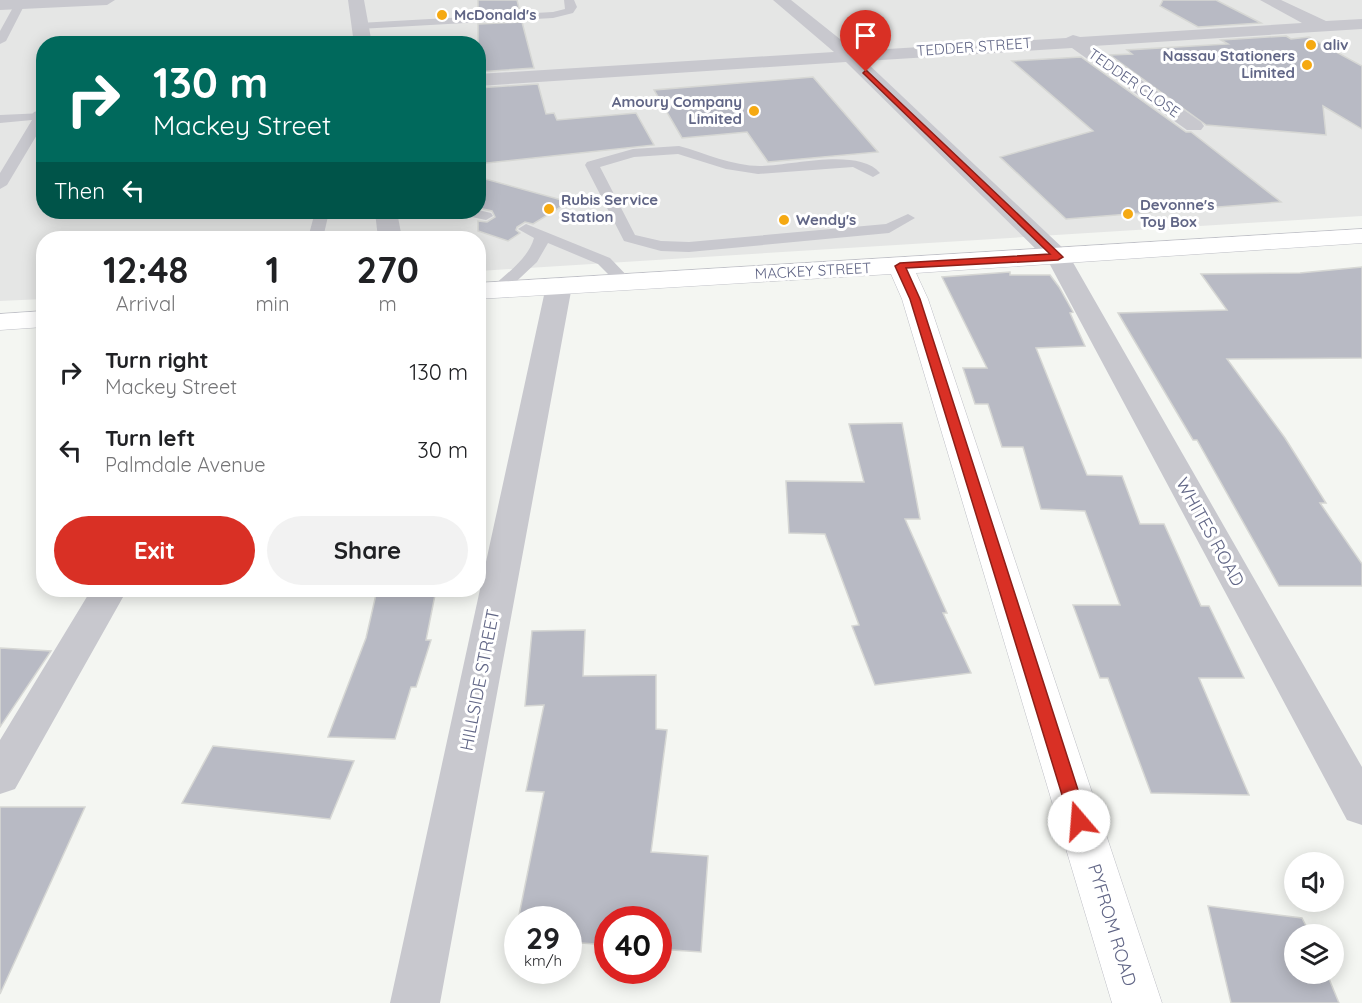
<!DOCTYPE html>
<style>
:root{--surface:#fff;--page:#f2f2f2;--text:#202124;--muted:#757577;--accent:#d93025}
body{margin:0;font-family:Quicksand,sans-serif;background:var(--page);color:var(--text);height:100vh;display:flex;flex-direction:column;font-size:22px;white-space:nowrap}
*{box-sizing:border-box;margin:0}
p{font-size:20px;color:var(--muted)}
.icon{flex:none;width:33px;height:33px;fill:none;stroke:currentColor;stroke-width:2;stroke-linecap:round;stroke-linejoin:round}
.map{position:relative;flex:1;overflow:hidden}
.drawer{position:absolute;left:36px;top:231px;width:450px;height:366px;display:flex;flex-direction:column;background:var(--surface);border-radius:24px;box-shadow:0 3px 15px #0003}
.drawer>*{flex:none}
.top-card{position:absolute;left:36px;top:36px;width:450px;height:183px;border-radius:24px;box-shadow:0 3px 15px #0003;background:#00695c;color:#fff;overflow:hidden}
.controls{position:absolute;left:1284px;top:852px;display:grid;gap:12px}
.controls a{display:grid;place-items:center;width:60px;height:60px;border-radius:50%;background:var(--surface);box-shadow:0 3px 15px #0003;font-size:30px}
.speed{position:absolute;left:504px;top:906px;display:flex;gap:12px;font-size:30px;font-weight:700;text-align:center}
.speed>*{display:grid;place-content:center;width:78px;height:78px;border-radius:50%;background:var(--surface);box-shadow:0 3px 15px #0003;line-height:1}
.speed small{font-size:15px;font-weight:400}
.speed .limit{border:9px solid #d22;background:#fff;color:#111}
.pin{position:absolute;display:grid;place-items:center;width:51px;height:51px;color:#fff;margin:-62px -26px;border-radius:50% 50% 50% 0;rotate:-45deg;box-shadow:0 0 6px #0007}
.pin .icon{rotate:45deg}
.me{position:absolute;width:66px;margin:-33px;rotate:342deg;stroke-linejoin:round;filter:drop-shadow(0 0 4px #0008)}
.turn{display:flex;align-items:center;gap:21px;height:126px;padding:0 18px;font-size:27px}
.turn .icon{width:78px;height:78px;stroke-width:2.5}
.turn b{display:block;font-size:42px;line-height:51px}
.then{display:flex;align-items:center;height:57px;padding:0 18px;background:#0003;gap:12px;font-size:22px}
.eta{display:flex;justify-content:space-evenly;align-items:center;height:102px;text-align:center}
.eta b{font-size:36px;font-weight:700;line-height:42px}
.button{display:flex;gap:12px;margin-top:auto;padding:12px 18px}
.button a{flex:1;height:69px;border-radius:36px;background:var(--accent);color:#fff;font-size:24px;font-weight:700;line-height:69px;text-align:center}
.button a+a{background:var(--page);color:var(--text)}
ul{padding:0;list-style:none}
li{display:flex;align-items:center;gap:18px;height:78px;padding:0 18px}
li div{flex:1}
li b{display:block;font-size:22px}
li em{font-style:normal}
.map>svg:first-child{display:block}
.built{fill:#e5e6e5;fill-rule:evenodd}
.building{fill:#b8bac4;stroke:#d6d7d4;stroke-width:1.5}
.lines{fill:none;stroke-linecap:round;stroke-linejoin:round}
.secondary-casing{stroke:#bebfc6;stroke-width:1}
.lane{fill:#c8c8ce;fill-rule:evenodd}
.street{fill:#c8c8ce;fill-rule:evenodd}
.secondary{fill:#fff;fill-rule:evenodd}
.route{fill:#d93025;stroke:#8d1f18;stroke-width:1.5}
.poi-dot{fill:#f5a912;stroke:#fff;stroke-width:2}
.labels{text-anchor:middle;stroke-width:6;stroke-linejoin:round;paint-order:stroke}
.far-poi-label{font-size:15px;font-weight:bold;fill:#616686;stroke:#fff;text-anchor:start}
.far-street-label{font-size:15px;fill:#616686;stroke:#fff}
.street-label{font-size:18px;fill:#616686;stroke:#fff}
</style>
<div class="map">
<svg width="1362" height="1003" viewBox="0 0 1362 1003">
<rect width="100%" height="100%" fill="#f4f6f2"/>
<path class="built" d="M 0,0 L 1362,0 L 1362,216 L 479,271 L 478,238 L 44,238 L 43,299 L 0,301 ZM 44,44 L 478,44 L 478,212 L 44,212 Z"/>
<path class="building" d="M 478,0 L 517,0 L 520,12 L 478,14 Z
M 1163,0 L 1216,0 L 1261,23 L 1198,27 L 1160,6 Z
M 522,22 L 534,68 L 478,72 L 478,24 Z
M 1286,36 L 1291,39 L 1309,37 L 1362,66 L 1362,129 L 1323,106 L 1326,135 L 1206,125 L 1110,55 L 1132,54 L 1127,50 L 1228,44 L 1221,40 Z
M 1081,57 L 1186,132 L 1191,132 L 1281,202 L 1066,219 L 1000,157 L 1093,131 L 1012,61 Z
M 813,77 L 878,152 L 768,162 L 747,132 L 682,138 L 654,90 Z
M 538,84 L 546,114 L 554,113 L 557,120 L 636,113 L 654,145 L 478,164 L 478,88 Z
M 478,177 L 569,202 L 533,224 L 525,222 L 517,227 L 516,230 L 520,233 L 508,241 L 478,231 L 478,221 L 487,222 L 495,217 L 492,211 L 478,208 Z
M 1362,267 L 1362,358 L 1227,359 L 1285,438 L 1326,503 L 1320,503 L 1362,564 L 1362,586 L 1279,586 L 1197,440 L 1193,440 L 1118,313 L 1227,310 L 1201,274 L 1300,273 Z
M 1010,272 L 1010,275 L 1050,275 L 1059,287 L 1073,312 L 1070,313 L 1085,346 L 1036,348 L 1087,475 L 1122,476 L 1140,524 L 1164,524 L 1201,606 L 1209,606 L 1244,678 L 1199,678 L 1249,795 L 1151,793 L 1108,678 L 1100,678 L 1073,605 L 1120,605 L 1085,511 L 1041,509 L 1023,447 L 1002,447 L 988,404 L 975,404 L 963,368 L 987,368 L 942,277 Z
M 902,423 L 920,519 L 905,519 L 947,613 L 943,613 L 971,673 L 875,685 L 852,626 L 859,625 L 825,534 L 789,533 L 786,481 L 864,482 L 849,424 Z
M 377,590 L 436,590 L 426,640 L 431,640 L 416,687 L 411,687 L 395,739 L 328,737 L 366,638 Z
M 585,630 L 583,676 L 656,675 L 656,729 L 667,730 L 651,852 L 708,856 L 701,952 L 658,949 L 658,920 L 608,920 L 608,945 L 568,942 L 568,920 L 518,920 L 544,792 L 526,791 L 544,705 L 525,706 L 532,631 Z
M 0,648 L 51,651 L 0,727 Z
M 213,746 L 354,761 L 330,819 L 182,803 Z
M 0,807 L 85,807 L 0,994 Z
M 1208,906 L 1302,918 L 1310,934 L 1294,934 L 1294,974 L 1327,974 L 1339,1003 L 1231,1003 Z"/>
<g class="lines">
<defs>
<path id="secondary" d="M 1362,229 L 1362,243 L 916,273 L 928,299 L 1162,1003 L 1112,1003 L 902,299 L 891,274 L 478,299 L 478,283 Z
M 44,311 L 44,327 L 0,330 L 0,314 Z"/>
</defs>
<use href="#secondary" class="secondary-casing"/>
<path class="lane" d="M 564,0 L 574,0 L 577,7 L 573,13 L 553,18 L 359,29 L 354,26 L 359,23 L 553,12 L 565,9 Z
M 16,2 L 25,4 L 6,41 L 0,44 L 0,31 Z
M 44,113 L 44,123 L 7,185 L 0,189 L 0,173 L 32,120 L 0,123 L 0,115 Z
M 679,146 C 705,153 732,166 760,166 C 791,166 858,147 880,173 L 873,177 L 853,167 L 758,174 L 726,169 L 678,154 L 634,157 L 600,167 L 635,235 L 661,241 L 689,242 L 886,224 L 908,214 L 915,218 L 889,233 L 689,252 L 661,251 L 624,241 L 585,165 L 587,162 L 633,149 Z
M 478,210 L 491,213 L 493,216 L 486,220 L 462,215 L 460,212 Z
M 315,212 L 329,212 L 323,238 L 308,238 Z
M 526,224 L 610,258 L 633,282 L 631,285 L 619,285 L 598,264 L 548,243 L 537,262 L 504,293 L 492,293 L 490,290 L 492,287 C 508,272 528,259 534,238 L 518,229 Z"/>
<path class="street" d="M 0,0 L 115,0 L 107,5 L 0,10 Z
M 348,0 L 364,0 L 372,44 L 354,44 Z
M 773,0 L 791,0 L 855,51 L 1066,38 L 1073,35 L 1080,37 L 1302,23 L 1260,0 L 1281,0 L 1326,21 L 1362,19 L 1362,29 L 1093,46 L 1201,122 L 1204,126 L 1201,130 L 1187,130 L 1072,48 L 865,61 L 1067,252 L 1362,767 L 1362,825 L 1347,820 L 1048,261 L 846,62 L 478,86 L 478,74 L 834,52 Z
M 44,109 L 44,121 L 34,120 L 31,116 L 34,112 Z
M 375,212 L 397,212 L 402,238 L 378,238 Z
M 559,278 L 568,281 L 572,286 L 440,1003 L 390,1003 L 546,286 L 550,281 Z
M 91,590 L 127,590 L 15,789 L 0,794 L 0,740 Z"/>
<use href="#secondary" class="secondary"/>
</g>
<path class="route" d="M 866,70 L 1063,257 L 1058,260 L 906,268 L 920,299 L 1088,821 L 1086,827 L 1079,829 L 1073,827 L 1070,821 L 910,299 L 895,266 L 900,263 L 1050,254 L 863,73 Z"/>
<g class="poi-dot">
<circle cx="442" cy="15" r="6"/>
<circle cx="1311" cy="45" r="6"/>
<circle cx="1307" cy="65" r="6"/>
<circle cx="754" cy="111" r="6"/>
<circle cx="549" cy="209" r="6"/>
<circle cx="1128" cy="214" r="6"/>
<circle cx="784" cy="220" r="6"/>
</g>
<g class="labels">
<g class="far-poi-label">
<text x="454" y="20">McDonald's</text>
<text x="1323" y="50">aliv</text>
<text x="1295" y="61" text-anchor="end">Nassau Stationers<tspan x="1295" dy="17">Limited</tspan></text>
<text x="742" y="107" text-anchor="end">Amoury Company<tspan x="742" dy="17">Limited</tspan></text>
<text x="561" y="205">Rubis Service<tspan x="561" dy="17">Station</tspan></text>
<text x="1140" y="210">Devonne's<tspan x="1140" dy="17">Toy Box</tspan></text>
<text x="796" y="225">Wendy's</text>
</g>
<g class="far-street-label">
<text transform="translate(974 47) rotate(-4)" y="5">TEDDER STREET</text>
<text transform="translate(1134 83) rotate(35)" y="5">TEDDER CLOSE</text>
<text transform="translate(813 271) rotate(-3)" y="5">MACKEY STREET</text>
</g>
<g class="street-label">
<text transform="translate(1210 532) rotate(61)" y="6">WHITES ROAD</text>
<text transform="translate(480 680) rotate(-79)" y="6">HILLSIDE STREET</text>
<text transform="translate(1112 925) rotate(73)" y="6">PYFROM ROAD</text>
</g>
</g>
</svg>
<div class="controls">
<a><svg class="icon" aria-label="sound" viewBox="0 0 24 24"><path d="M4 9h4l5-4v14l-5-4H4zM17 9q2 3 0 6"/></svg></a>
<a><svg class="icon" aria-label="layers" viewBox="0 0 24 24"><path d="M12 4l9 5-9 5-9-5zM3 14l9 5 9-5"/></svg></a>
</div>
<div class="speed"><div>29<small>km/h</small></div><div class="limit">40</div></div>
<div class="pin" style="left:866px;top:72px;background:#d93025"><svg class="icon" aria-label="arrive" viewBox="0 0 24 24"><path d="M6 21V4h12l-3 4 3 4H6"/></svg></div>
<svg class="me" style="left:1079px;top:821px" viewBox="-20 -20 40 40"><circle r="19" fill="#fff"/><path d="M0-13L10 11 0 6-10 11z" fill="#d93025"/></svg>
<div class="top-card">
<div class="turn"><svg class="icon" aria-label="right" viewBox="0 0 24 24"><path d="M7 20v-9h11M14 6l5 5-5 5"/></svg><div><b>130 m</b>Mackey Street</div></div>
<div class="then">Then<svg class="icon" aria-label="left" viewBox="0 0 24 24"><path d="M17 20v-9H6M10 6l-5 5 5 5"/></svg></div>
</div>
<section class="drawer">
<div class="eta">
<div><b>12:48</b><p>Arrival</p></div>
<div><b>1</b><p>min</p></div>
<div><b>270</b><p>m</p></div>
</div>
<ul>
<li><svg class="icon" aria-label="right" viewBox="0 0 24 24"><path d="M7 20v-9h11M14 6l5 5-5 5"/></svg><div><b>Turn right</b><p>Mackey Street</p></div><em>130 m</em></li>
<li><svg class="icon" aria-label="left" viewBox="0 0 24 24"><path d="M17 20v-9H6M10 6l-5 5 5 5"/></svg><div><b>Turn left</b><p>Palmdale Avenue</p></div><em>30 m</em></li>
</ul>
<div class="button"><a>Exit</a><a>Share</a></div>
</section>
</div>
